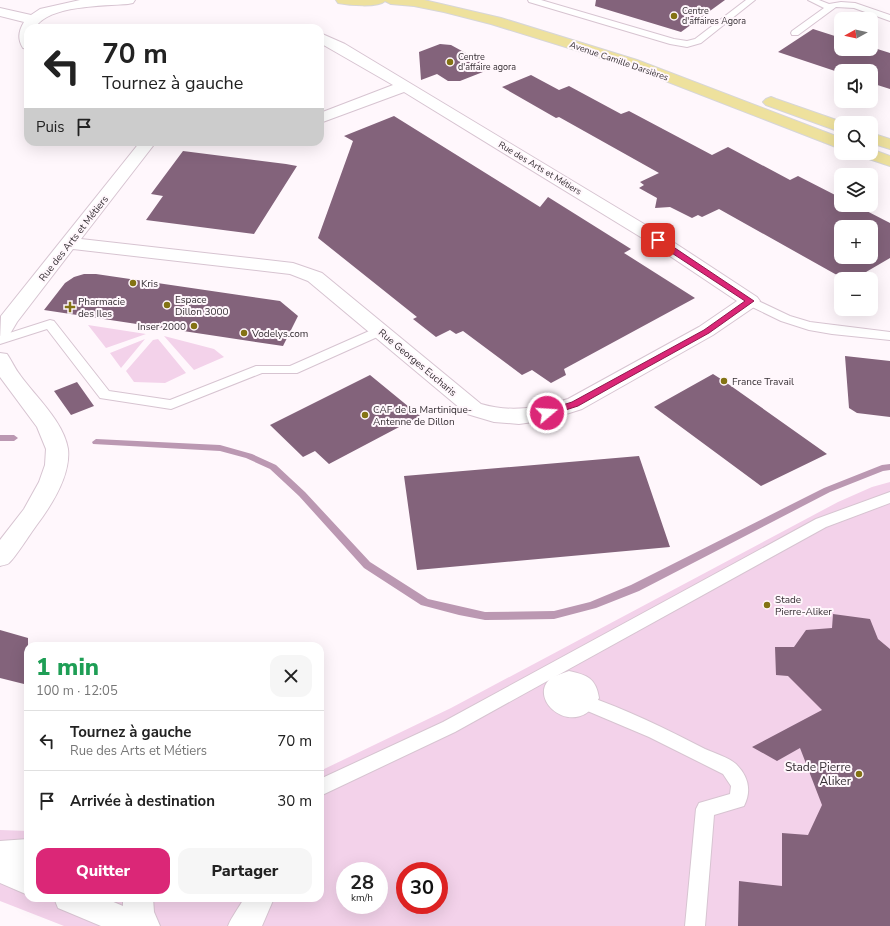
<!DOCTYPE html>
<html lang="fr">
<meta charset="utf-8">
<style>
:root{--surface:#fff;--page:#f6f6f6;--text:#222;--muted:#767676;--line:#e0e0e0;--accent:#db2777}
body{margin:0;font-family:"Nunito Sans",sans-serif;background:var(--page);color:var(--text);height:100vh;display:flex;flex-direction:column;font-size:15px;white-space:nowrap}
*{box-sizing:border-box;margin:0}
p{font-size:13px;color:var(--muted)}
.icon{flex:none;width:22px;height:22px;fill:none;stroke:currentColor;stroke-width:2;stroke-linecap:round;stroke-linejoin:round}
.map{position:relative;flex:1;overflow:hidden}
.panel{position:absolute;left:24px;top:642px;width:300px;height:260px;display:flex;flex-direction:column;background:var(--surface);border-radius:12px;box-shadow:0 4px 16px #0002}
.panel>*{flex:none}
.guide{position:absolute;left:24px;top:24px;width:300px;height:122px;border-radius:12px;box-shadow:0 4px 16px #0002;background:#fff;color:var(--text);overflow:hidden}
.needle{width:26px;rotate:262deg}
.fabs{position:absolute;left:834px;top:12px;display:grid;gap:8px}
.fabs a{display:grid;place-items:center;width:44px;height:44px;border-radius:8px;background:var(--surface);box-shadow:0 4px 16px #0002;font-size:20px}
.speed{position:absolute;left:336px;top:862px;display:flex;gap:8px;font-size:20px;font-weight:700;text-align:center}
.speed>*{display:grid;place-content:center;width:52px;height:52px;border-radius:50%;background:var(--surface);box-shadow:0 4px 16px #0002;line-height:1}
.speed small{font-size:10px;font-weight:400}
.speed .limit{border:6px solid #d22;background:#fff;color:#111}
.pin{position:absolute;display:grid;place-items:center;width:34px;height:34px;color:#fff;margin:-17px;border-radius:8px;box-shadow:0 2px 6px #0006}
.me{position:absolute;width:44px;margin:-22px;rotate:72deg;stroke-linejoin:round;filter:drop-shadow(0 0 3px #0008)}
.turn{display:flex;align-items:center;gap:14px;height:84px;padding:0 12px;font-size:18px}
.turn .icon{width:52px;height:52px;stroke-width:2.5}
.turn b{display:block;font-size:28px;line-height:34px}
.then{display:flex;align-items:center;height:38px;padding:0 12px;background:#0003;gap:8px;font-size:15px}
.round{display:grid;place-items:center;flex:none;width:42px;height:42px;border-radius:12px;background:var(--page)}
.summary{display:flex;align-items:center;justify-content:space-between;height:68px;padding:0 12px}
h1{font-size:24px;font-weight:800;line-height:30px;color:#1e9e55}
.cta{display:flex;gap:8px;margin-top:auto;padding:8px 12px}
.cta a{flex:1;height:46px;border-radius:12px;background:var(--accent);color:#fff;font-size:16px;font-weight:800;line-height:46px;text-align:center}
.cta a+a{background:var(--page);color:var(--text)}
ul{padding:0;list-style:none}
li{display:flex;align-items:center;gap:12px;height:60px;padding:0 12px;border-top:1px solid var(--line)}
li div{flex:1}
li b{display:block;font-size:15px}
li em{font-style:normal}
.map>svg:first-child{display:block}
.green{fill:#f3d2ea;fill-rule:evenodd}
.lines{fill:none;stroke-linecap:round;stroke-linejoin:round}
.stream{fill:#bb98b2;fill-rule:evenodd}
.building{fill:#83637b;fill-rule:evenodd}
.service-casing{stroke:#d7c4d1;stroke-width:2}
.minor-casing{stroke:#d7c4d1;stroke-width:2}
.primary-casing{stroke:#d7d6d7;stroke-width:2}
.service{fill:#fff;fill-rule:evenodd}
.minor{fill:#fff;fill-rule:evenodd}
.primary{fill:#eee19d;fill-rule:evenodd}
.route{fill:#db2777;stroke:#8e194d}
.poi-dot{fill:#837314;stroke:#fff7fc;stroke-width:1.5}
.labels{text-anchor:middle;stroke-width:4;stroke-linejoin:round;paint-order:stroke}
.far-poi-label{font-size:9px;fill:#373035;stroke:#fff7fc;text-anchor:start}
.far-street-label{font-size:9px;fill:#373035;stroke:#fff7fc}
.street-label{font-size:10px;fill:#373035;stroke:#fff7fc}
.poi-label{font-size:10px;fill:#373035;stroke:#fff7fc;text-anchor:start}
.near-poi-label{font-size:12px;fill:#373035;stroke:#fff7fc;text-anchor:end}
</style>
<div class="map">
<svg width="890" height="926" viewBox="0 0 890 926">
<rect width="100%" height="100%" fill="#fff7fc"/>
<path class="green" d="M 88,325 L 146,334 L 106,348 Z
M 164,336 L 214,349 L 224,357 L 194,370 Z
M 145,339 L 121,368 L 110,353 Z
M 158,339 L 186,373 L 165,383 L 134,382 L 126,371 L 153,340 Z
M 890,482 L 890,926 L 64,926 L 0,901 L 0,830 L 28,831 L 28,898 L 320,898 L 320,771 L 451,708 L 838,502 L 872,487 ZM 345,871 L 379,871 L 379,905 L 345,905 ZM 405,871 L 439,871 L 439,905 L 405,905 Z"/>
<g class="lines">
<path class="stream" d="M 0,435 L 14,435 L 18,438 L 14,441 L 0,441 Z
M 96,439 L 220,445 L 252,454 L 276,465 L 305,492 L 370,562 L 428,599 L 485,612 L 554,611 L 590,602 L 631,585 L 824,488 L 882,465 L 890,464 L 890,470 L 883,471 L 830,492 L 639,591 L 596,608 L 554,619 L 485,620 L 459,615 L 421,605 L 364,568 L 299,496 L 270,469 L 246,458 L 220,451 L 93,444 L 92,442 Z"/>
</g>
<path class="building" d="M 596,0 L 725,0 L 681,32 L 595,6 Z
M 813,29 L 841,38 L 841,49 L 871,49 L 871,47 L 890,53 L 890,89 L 871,83 L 871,71 L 841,71 L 841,73 L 778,52 Z
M 440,44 L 451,45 L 493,68 L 460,81 L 448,81 L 437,74 L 421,80 L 419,52 Z
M 531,75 L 559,90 L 569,86 L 621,114 L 629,111 L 712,155 L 728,147 L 790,180 L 798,176 L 841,198 L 841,205 L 855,205 L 890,223 L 890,258 L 854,279 L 844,279 L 719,209 L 702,217 L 698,215 L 692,218 L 670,207 L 655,208 L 657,198 L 639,188 L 644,185 L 640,182 L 659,173 L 559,117 L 556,118 L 502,87 ZM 841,227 L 871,227 L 871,257 L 841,257 Z
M 394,116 L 540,207 L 548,197 L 631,249 L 624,253 L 695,298 L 564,369 L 566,375 L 551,383 L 532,370 L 522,375 L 463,331 L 456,334 L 450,330 L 436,337 L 413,319 L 417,317 L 318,238 L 353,141 L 344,136 Z
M 183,151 L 286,164 L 297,166 L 254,234 L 146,220 L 163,196 L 151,194 Z
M 84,274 L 96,274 L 280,301 L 298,316 L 283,346 L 44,310 L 65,283 L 74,277 Z
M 845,356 L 890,361 L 890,417 L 857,413 L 849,408 Z
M 713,374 L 724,381 L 827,454 L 761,486 L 654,407 Z
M 370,375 L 420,416 L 329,464 L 315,451 L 303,457 L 270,425 Z
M 77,382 L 94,406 L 71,415 L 54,391 Z
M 639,456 L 670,547 L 417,570 L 404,476 Z
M 833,614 L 870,619 L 878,639 L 890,649 L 890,926 L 738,926 L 739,881 L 782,886 L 782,833 L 808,835 L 822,805 L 800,748 L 777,761 L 752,747 L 822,710 L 788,676 L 776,675 L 775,647 L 794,647 L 806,630 L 832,628 Z
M 0,630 L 28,638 L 28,685 L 0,678 Z"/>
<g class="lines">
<defs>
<path id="service" d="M 528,0 L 541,0 L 674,39 L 687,41 L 695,39 L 746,0 L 755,0 L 701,43 L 687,47 L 670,44 L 529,2 Z
M 808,0 L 819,0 L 829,4 L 841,2 L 855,3 L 890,15 L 890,21 L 854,8 L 836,7 L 798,35 L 792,35 L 791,33 L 792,31 L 824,8 Z
M 750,297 L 790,316 L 810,322 L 890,332 L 890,340 L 832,334 L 809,330 L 781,321 L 746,304 L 744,301 L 746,298 Z
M 50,320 L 54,321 L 109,391 L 170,400 L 256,366 L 290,366 L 376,328 L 384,328 L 386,331 L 384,334 L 297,373 L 262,373 L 171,409 L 100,398 L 47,329 L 0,344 L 0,336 Z
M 890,492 L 890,503 L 826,527 L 455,732 L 320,796 L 320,779 L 443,722 L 816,519 Z
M 584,695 C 626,709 666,729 705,749 C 714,753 728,757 736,764 C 748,776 752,790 744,806 L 714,815 L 705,926 L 685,926 L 696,809 L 699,803 L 730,794 L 731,786 L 723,774 L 649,737 L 578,707 L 576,702 L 578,697 Z"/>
<path id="minor" d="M 80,0 L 135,0 L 133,3 L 128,4 C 104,6 48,5 35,28 L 28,28 L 28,49 L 23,48 C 17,39 19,30 24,22 L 0,16 L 0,8 L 31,15 L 40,9 Z
M 320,33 L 345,44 L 664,236 L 757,297 L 760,301 L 757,305 L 713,335 L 582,409 L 547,420 L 519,424 L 494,422 L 467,414 L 308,281 L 290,274 L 73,249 L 17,322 L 7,339 L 0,341 L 1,316 L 140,142 L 156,142 L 81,239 L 293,263 L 322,273 L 481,404 C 511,413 538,408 568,399 L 699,327 L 737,301 L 652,244 L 404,92 L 320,123 L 320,113 L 393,85 L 320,43 Z
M 0,353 L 7,354 C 12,361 15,369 20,375 C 35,396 64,422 68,449 C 71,476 51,506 36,526 C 30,534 15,558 9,563 C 7,565 2,565 0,566 L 0,540 L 24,509 L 39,482 L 45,465 L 46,449 L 37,427 L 0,377 Z
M 569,671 C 587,675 596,678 599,698 C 577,742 525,700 551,678 C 556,675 564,673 569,671 Z
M 28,839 L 28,865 L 25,866 L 28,867 L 28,895 L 0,883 L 0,841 Z
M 54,898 L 104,898 L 123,906 L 123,898 L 153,898 L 154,912 L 160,926 L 101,926 L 58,908 Z
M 244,898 L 274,898 L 262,926 L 228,926 C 232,916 239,908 244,898 Z"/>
<path id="primary" d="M 336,0 L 424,0 L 501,18 L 637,60 L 841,138 L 841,149 L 627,66 L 491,24 L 444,12 L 414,6 L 391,4 L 385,1 C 378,8 348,5 338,3 Z
M 771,97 L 776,99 L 845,123 L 841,123 L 841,132 L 835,130 L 766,105 L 763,102 L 766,99 Z
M 871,133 L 890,139 L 890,149 L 871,143 Z
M 871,149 L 890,156 L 890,166 L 860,156 L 858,153 L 871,153 Z"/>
</defs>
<use href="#service" class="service-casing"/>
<use href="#minor" class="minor-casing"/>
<use href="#primary" class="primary-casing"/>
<use href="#service" class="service"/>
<use href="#minor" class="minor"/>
<use href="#primary" class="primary"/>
</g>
<path class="route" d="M 655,238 L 660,238 L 754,301 L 709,333 L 617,384 L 578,406 L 547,416 L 544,415 L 543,413 L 544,411 L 572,402 L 704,330 L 745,301 L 655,242 Z"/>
<g class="poi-dot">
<circle cx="674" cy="16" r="4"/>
<circle cx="450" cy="62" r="4"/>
<circle cx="133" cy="283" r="4"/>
<circle cx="167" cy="305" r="4"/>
<path d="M68 301h4v4h4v4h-4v4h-4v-4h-4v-4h4z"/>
<circle cx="194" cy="326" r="4"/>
<circle cx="244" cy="333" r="4"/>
<circle cx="724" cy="381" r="4"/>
<circle cx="365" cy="415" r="4"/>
<circle cx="767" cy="605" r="4"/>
<circle cx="859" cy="774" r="4"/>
</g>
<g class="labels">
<g class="far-poi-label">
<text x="682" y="14">Centre<tspan x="682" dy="10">d'affaires Agora</tspan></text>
<text x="458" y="60">Centre<tspan x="458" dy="10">d'affaire agora</tspan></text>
</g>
<g class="far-street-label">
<text transform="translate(619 61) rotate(19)" y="3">Avenue Camille Darsières</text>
<text transform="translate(540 168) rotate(31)" y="3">Rue des Arts et Métiers</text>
</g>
<g class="street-label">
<text transform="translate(73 238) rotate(-52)" y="4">Rue des Arts et Métiers</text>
<text transform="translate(418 362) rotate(40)" y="4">Rue Georges Eucharis</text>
</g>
<g class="poi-label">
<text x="141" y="287">Kris</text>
<text x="175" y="303">Espace<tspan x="175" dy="12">Dillon 3000</tspan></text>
<text x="78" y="305">Pharmacie<tspan x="78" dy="12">des Iles</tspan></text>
<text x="186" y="330" text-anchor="end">Inser 2000</text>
<text x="252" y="337">Vodelys.com</text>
<text x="732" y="385">France Travail</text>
<text x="373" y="413">CAF de la Martinique-<tspan x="373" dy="12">Antenne de Dillon</tspan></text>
<text x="775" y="603">Stade<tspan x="775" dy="12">Pierre-Aliker</tspan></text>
</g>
<g class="near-poi-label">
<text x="851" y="771">Stade Pierre<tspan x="851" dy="14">Aliker</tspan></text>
</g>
</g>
</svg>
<div class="fabs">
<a><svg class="needle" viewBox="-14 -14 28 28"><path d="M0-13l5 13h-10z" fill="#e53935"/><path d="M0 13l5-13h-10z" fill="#767676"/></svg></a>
<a><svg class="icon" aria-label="sound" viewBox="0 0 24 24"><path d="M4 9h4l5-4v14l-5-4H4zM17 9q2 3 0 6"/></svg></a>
<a><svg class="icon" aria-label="search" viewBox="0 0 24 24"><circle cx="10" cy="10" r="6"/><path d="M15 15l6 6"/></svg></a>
<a><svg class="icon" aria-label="layers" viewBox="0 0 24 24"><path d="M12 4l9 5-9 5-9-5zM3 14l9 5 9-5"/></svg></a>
<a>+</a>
<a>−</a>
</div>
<div class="speed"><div>28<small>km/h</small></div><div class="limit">30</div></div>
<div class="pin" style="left:658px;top:240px;background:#d93025"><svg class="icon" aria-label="arrive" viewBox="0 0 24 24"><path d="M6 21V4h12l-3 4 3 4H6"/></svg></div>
<svg class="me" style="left:547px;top:413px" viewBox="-20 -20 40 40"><circle r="17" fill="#db2777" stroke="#fff" stroke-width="3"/><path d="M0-11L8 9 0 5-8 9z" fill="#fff"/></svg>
<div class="guide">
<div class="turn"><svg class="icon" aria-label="left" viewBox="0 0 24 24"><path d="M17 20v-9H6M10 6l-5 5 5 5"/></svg><div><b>70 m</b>Tournez à gauche</div></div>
<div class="then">Puis<svg class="icon" aria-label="arrive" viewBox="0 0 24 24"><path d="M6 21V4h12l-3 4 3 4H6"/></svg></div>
</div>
<section class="panel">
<div class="summary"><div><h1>1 min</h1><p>100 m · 12:05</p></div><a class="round"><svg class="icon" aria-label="close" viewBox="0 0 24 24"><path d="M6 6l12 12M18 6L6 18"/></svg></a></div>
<ul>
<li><svg class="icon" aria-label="left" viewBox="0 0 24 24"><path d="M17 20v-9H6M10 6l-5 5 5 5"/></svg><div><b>Tournez à gauche</b><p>Rue des Arts et Métiers</p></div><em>70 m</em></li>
<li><svg class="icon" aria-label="arrive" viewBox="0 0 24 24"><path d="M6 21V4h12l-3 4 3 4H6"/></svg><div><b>Arrivée à destination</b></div><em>30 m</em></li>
</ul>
<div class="cta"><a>Quitter</a><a>Partager</a></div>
</section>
</div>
